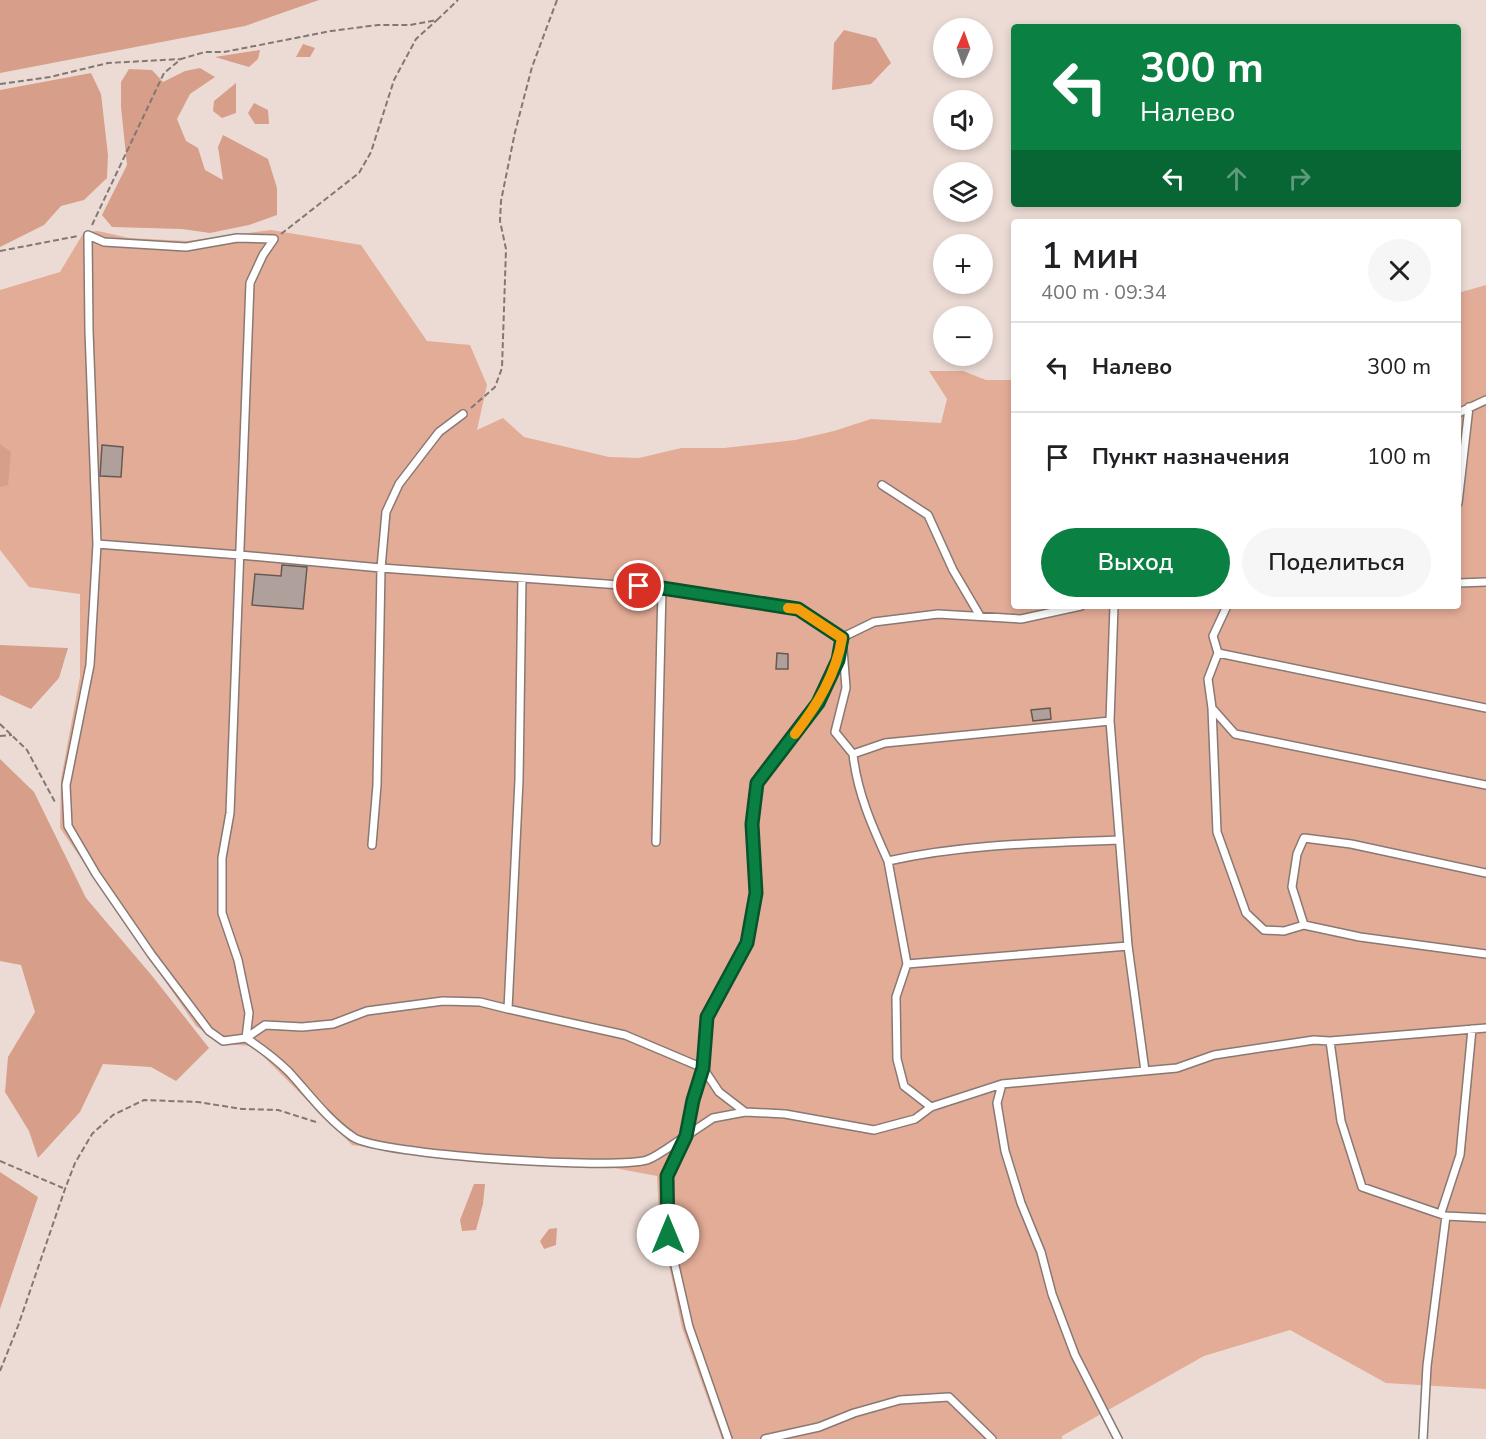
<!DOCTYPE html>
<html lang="ru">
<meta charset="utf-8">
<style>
:root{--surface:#fff;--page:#f6f6f6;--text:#202124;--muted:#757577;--line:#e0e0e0;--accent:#0b8043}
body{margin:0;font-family:"Nunito Sans",sans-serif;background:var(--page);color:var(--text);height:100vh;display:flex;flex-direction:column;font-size:22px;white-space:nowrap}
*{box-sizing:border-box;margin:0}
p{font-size:20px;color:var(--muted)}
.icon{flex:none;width:33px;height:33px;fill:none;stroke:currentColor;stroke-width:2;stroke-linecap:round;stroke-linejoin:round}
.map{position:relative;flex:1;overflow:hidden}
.sheet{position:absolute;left:1011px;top:219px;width:450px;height:390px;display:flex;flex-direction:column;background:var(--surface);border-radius:6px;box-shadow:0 3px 9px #0003}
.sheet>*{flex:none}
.top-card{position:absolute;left:1011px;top:24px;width:450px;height:183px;border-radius:6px;box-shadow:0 3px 9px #0003;background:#0b8043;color:#fff;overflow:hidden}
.needle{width:39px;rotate:2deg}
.buttons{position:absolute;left:933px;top:18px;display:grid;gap:12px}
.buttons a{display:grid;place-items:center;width:60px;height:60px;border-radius:50%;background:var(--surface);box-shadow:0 3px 9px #0003;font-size:30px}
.pin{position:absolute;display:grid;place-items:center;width:51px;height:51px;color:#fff;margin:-26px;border:3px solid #fff;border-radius:50%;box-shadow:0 2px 6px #0007}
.me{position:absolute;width:66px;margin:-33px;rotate:0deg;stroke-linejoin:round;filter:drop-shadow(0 0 4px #0008)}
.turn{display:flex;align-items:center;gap:21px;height:126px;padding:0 30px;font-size:27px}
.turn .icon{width:78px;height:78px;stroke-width:2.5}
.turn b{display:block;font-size:42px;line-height:51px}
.lanes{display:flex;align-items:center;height:57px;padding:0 30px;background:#0003;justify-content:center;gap:30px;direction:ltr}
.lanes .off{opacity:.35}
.round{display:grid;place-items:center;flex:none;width:63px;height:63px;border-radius:32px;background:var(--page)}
.head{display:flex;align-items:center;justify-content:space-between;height:102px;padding:0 30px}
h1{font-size:36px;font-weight:600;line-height:45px}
.button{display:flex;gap:12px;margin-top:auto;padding:12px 30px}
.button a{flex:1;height:69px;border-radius:36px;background:var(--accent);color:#fff;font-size:24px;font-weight:600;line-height:69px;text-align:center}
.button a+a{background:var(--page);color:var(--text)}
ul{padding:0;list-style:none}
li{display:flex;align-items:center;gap:18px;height:90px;padding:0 30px;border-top:2px solid var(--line)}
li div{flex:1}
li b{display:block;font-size:22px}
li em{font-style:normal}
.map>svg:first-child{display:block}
.green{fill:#e3ac97}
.forest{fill:#d79e89}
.building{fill:#afa09b;stroke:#665954;stroke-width:1.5}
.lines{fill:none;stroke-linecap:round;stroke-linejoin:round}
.service-casing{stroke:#887974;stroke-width:10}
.path{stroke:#827773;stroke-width:2;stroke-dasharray:6 3;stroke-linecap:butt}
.service{stroke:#fff;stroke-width:7}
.route-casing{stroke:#07532c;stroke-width:15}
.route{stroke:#0b8043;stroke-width:10}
.slow{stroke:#f59e0b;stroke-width:10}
</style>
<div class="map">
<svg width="1486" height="1439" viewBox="0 0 1486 1439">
<rect width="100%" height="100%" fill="#ecdbd5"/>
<path class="green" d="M 271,230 L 361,245 L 427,341 L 470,345 L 487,385 L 477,430 L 503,418 L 524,437 L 609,457 L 639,458 L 681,448 L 724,448 L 795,440 L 834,431 L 871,419 L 941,423 L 947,399 L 929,371 L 963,371 L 986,380 L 1014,380 L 1014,606 L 1458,606 L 1458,293 L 1486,285 L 1486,1389 L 1386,1383 L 1290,1330 L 1204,1356 L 1062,1436 L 1062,1439 L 722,1439 L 682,1328 L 659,1216 L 657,1176 L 603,1166 L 473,1162 L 352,1145 L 253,1046 L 221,1044 L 196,1026 L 60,828 L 61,779 L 80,677 L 80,594 L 29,587 L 0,550 L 0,290 L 60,272 L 84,232 L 98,231 L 129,238 L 187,241 Z"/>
<path class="forest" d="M 0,0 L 319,0 L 245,26 L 0,73 Z
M 844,30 L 876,38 L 891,63 L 871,84 L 832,90 L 834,43 Z
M 303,44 L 315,48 L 310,57 L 296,57 Z
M 260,50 L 258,59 L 249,67 L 215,57 Z
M 200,68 L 215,77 L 190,94 L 177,119 L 186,141 L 198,148 L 205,170 L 223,180 L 218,147 L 223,135 L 268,159 L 277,188 L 277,215 L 249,225 L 210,233 L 182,229 L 112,227 L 102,215 L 127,165 L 121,107 L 121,82 L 129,69 L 152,70 L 163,82 L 185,71 Z
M 91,73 L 101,94 L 108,155 L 107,178 L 84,200 L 61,206 L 44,225 L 0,247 L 0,90 Z
M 236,83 L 236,113 L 222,118 L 213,111 L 214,101 Z
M 254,103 L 268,110 L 269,124 L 255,124 L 248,113 Z
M 0,444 L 11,452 L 8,485 L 0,487 Z
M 0,645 L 68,648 L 59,678 L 31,709 L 0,695 Z
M 0,759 L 34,792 L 86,898 L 153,977 L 209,1048 L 176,1081 L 151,1067 L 103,1064 L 80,1112 L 38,1158 L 29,1131 L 5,1092 L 8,1057 L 35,1012 L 21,965 L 0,961 Z
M 0,1172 L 38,1197 L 0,1309 Z
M 474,1184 L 485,1184 L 483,1204 L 476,1230 L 462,1231 L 460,1220 Z
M 557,1228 L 556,1245 L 544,1249 L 540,1241 L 549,1229 Z"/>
<path class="building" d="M 102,445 L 123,447 L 121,477 L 100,476 Z
M 282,565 L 307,567 L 303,609 L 252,605 L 255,574 L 281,576 Z
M 777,653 L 788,654 L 788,669 L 776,669 Z
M 1050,708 L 1051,719 L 1033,721 L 1031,710 Z"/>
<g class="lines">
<defs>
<path id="service" d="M 88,235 L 104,242 L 186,247 L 237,238 L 274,239 L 263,255 L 250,283 L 230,813 L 222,858 L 222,913 L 238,960 L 249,1013 L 246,1038 L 223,1041 L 209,1031 L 151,954 L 96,874 L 68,826 L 66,785 L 90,665 L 97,544 L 89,331 Z
M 1458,413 L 1486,400
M 882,485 L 928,515 L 953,570 L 980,616
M 1458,503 L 1469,407
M 97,544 L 240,555 L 381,568 L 662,588 L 798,609 L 841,638 L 874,622 L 938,614 L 1021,619 L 1081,606
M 522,578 L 519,780 L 508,1009 L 625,1035 L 703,1068 L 707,1018 L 747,943 L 756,893 L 751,824 L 757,783 L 818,703 L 838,660 L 841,638
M 1458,583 L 1486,582
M 1114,606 L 1110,721 L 1128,946 L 1145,1071
M 1227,606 L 1213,636 L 1218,653 L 1208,679 L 1212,708 L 1235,734 L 1486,785
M 843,649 L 846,688 L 835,732 L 853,754
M 1218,653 L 1486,708
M 1212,708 L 1217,832 L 1246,913 L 1264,930 L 1284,931 L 1304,925 L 1360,937 L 1486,954
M 656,842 L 662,588
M 372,845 L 377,785 L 381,568 L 386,512 L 399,484 L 439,432 L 463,414
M 888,861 C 872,826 857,792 853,754 L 885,743 L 1110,721
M 1304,925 L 1292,887 L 1297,854 L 1304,838 L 1351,844 L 1486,873
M 907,964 L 888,861 C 964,844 1041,843 1118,840
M 508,1009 L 480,1002 L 443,1001 L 367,1011 L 333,1024 L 302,1027 L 265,1025 L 246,1038 C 261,1048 276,1059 289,1072 C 309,1094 328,1120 353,1137 C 378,1155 615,1170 647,1160 C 660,1155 674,1143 686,1136 L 693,1100 L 703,1068 L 719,1092 L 745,1112
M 1330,1041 L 1341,1121 L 1362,1187 L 1446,1216 L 1486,1218
M 1002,1084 L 997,1103 L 1005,1151 L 1021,1203 L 1041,1252 L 1052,1294 L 1075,1355 L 1118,1439
M 931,1107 L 904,1086 L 897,1059 L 896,997 L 907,964 L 1128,946
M 1441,1213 L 1460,1155 L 1472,1029
M 728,1439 L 689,1327 L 668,1235 L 667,1176 L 686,1136 L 713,1118 L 745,1112 L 785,1114 L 874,1130 L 915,1119 L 931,1107 L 1002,1084 L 1177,1068 L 1214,1055 L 1314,1040 L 1330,1041 L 1486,1028
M 765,1439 L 819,1427 L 854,1413 L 900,1400 L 949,1397 L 992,1439
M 1423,1439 L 1427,1366 L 1446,1216"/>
</defs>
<use href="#service" class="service-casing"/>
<path class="path" d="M 0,84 L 50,77 L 108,63 L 181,59
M 92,225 L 164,73 L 181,59 L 205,52 L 224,52 L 331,31 L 378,25 L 410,25 L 437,20 L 458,0
M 281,234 L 359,173 L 371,152 L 394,80 L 416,39 L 437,20
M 0,251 L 78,236
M 471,408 L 495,387 L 502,368 L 506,249 L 500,221 L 501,201 L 515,132 L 532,67 L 557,0
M 0,724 L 27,750 L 56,804
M 0,736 L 12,735
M 0,1161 L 63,1188
M 0,1371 L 18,1326 L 65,1189 L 75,1163 L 92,1134 L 113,1115 L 144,1100 L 198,1102 L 242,1109 L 278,1110 L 319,1123"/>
<use href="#service" class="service"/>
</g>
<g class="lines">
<defs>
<path id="route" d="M 639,586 L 662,588 L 798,609 L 842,638 L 838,660 L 818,703 L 757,783 L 752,824 L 756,893 L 747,943 L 707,1017 L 703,1068 L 693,1100 L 686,1136 L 667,1176 L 668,1235"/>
</defs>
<use href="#route" class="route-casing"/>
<use href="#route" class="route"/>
<path class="slow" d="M 788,608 L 798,609 L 842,638 C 836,675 817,705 795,734"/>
</g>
</svg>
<div class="buttons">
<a><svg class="needle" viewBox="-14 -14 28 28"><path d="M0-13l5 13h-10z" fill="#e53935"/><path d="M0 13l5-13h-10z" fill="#757577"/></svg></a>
<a><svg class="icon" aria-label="sound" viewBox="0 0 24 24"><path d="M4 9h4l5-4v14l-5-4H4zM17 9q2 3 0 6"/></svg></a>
<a><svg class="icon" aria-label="layers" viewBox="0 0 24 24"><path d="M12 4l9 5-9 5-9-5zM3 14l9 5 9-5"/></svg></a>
<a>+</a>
<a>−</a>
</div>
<div class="pin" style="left:639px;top:586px;background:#d93025"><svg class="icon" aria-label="arrive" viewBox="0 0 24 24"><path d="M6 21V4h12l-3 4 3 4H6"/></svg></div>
<svg class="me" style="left:668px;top:1235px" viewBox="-20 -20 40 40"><circle r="19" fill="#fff"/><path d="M0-13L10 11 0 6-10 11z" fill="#0b8043"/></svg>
<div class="top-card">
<div class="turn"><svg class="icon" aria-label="left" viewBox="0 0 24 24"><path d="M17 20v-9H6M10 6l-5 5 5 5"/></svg><div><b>300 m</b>Налево</div></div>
<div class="lanes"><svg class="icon" aria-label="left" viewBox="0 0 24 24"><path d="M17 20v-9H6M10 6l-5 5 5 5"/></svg><svg class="icon off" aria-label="ahead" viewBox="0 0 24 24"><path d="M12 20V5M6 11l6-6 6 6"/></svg><svg class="icon off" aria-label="right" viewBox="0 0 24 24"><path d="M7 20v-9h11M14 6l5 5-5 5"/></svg></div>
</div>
<section class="sheet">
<div class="head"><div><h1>1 мин</h1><p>400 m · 09:34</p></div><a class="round"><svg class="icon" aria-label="close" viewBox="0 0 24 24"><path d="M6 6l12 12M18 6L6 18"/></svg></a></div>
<ul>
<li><svg class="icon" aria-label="left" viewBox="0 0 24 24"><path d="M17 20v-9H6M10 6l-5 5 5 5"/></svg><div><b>Налево</b></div><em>300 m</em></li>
<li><svg class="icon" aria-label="arrive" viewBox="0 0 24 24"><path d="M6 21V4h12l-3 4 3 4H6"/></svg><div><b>Пункт назначения</b></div><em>100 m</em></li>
</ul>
<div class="button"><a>Выход</a><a>Поделиться</a></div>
</section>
</div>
